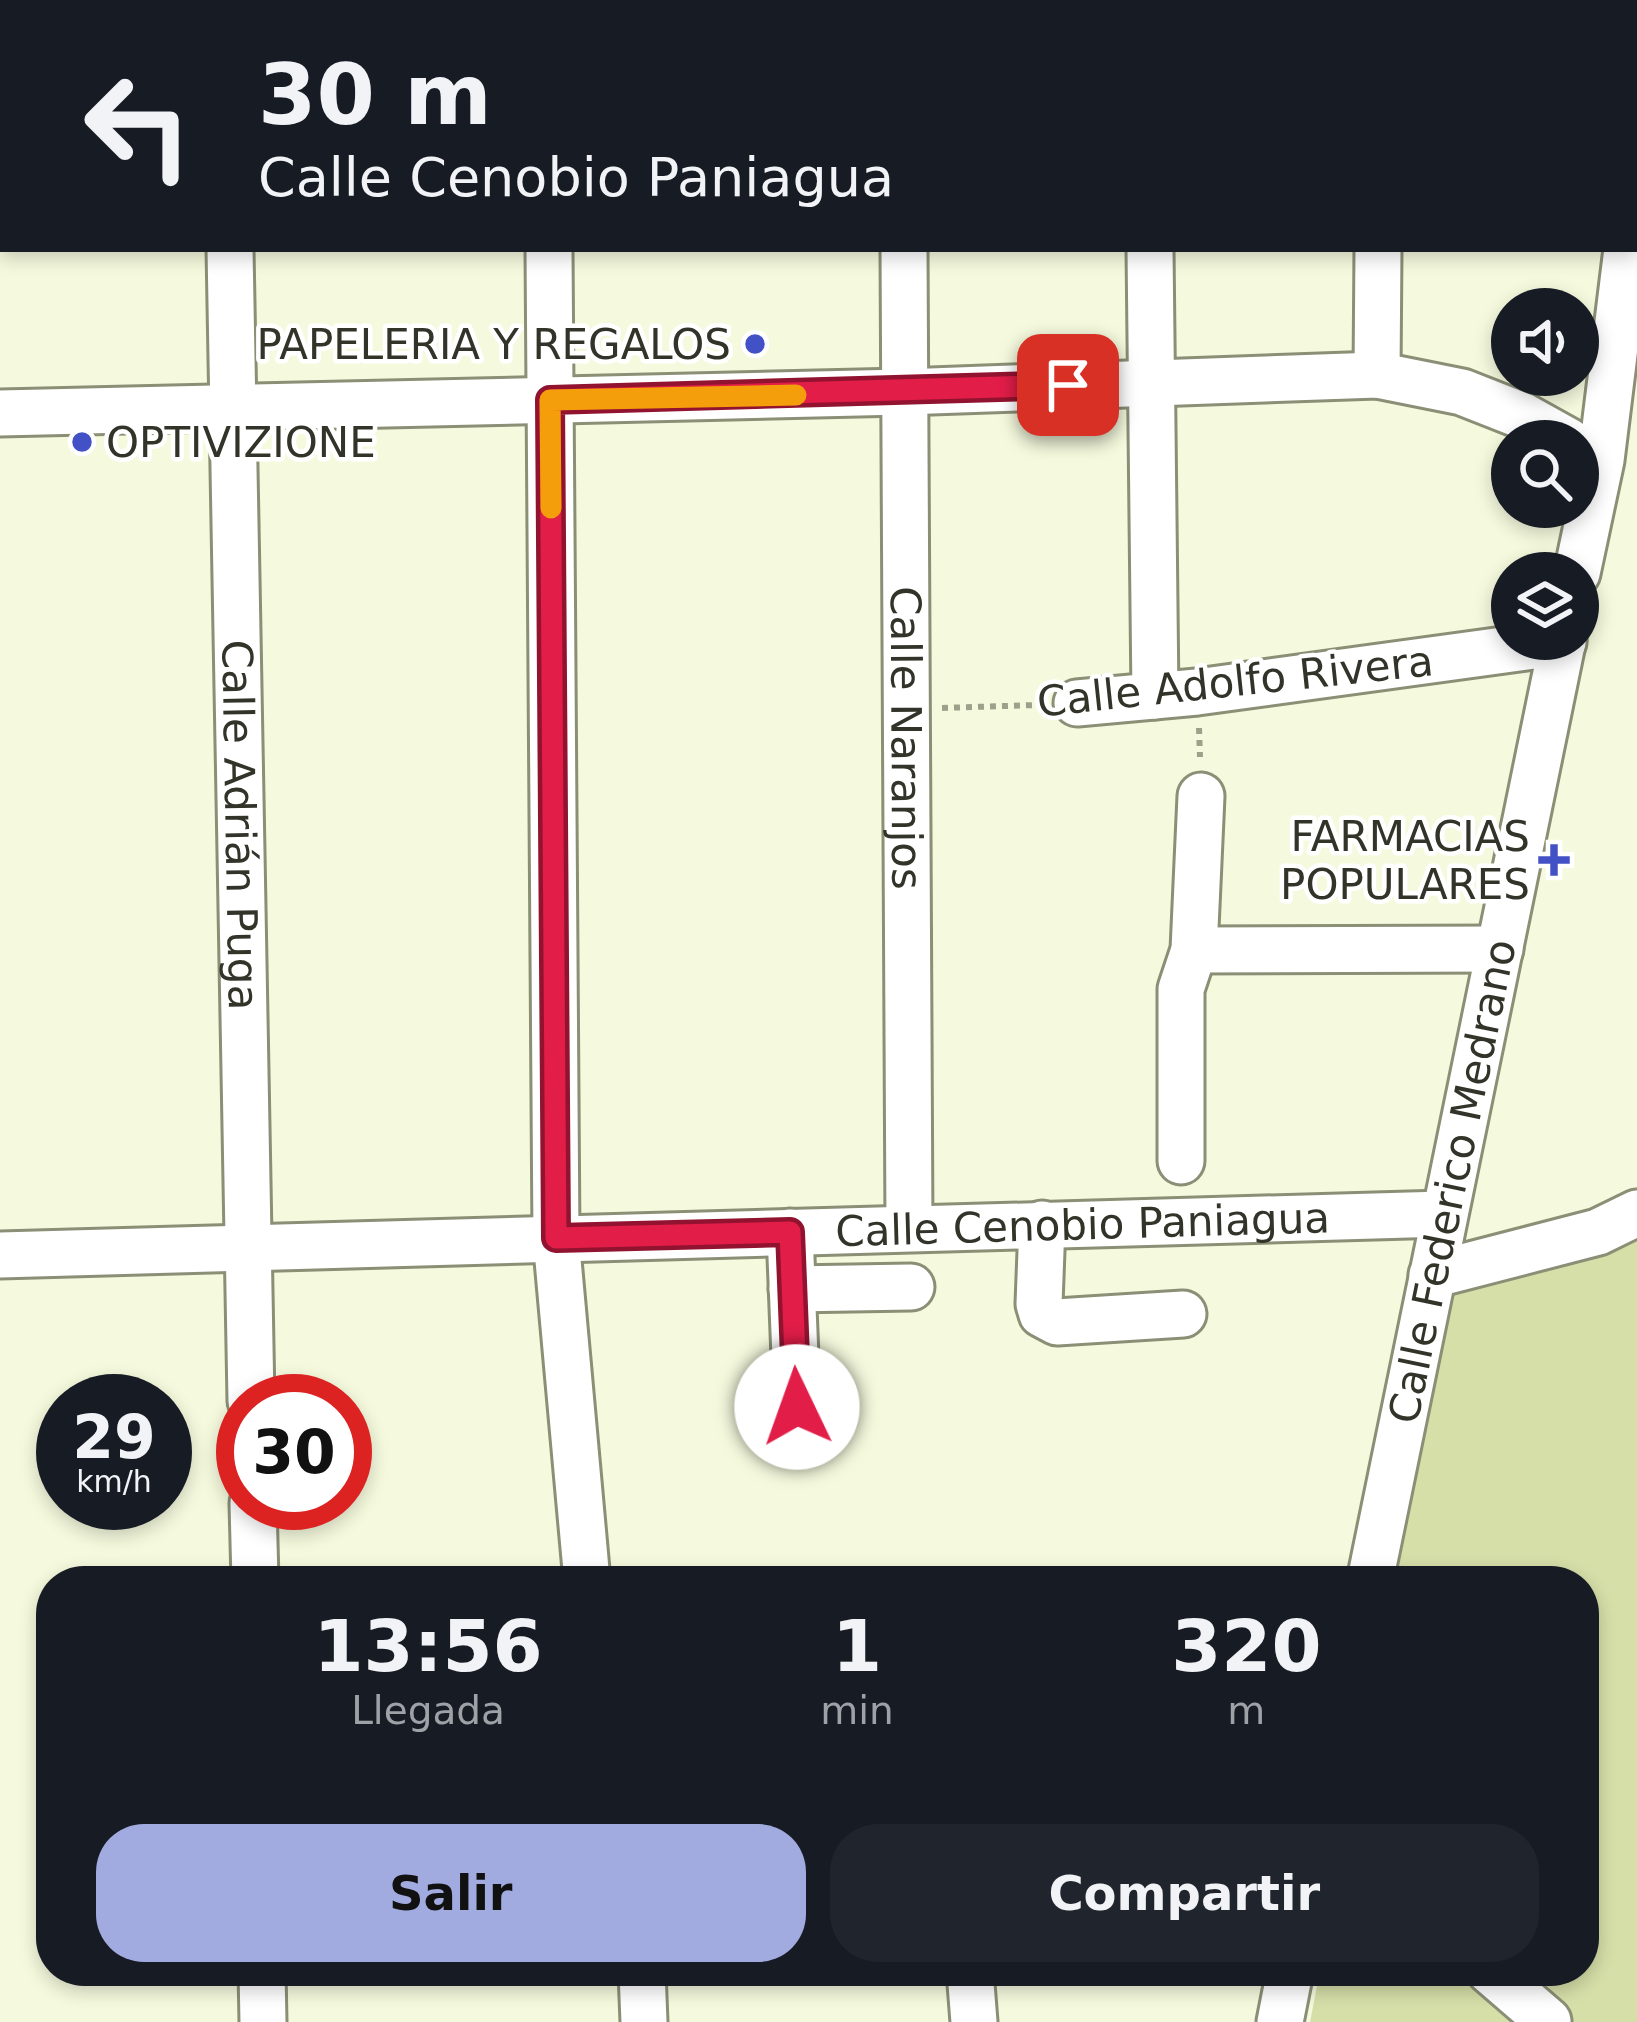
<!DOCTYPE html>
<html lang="es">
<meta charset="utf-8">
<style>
:root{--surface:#171b24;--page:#20242c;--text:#f1f3f6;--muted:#9ea1a6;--accent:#a2abe0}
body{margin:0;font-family:"DejaVu Sans",sans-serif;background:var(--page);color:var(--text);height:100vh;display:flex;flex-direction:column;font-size:45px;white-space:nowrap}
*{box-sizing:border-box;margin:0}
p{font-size:39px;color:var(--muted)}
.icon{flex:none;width:66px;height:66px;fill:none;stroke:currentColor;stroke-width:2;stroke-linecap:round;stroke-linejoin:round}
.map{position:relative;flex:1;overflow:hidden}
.panel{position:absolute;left:36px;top:1566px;width:1563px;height:420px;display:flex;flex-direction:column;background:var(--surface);border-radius:48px;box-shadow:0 6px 18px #0003}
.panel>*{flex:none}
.top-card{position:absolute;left:0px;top:0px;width:1638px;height:252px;box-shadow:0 6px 18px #0003;background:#171b24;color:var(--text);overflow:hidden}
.tools{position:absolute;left:1491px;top:288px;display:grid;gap:24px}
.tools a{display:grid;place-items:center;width:108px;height:108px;border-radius:50%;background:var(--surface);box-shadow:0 6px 18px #0003;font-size:60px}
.speed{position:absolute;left:36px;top:1374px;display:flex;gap:24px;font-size:60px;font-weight:700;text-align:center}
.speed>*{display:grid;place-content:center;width:156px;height:156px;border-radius:50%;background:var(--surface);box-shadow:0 6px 18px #0003;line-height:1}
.speed small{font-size:30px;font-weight:400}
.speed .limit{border:18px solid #d22;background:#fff;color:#111}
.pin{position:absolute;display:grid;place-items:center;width:102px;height:102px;color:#fff;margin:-51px;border-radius:24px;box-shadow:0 6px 18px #0006}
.me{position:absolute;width:132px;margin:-66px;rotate:357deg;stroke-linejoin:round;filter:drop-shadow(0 0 9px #0008)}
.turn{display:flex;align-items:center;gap:42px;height:252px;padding:0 60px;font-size:54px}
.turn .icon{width:156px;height:156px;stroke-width:2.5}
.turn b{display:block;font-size:84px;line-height:102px}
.eta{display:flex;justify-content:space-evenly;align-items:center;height:204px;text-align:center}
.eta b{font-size:72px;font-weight:800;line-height:84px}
.button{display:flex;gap:24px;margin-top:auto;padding:24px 60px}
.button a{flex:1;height:138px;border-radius:48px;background:var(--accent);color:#111;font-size:48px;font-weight:800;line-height:138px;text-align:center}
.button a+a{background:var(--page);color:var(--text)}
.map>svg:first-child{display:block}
.green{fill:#d6dfa8}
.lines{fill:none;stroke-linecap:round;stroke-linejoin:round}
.minor-casing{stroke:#8a8f76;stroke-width:51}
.path{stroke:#9da18c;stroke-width:6;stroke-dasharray:6 6;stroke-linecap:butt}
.minor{stroke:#fff;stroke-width:45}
.route-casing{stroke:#92132f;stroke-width:30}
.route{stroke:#e11d48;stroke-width:21}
.slow{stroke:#f59e0b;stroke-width:21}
.poi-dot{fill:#4252c6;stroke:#fff;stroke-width:4.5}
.labels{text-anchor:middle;stroke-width:9;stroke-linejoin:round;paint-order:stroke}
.poi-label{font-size:42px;fill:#323429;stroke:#fff;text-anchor:end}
.street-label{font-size:42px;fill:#323429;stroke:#fff}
</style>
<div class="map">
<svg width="1637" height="2022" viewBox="0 0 1637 2022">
<rect width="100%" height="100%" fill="#f5fade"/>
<path class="green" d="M 1637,1227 L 1637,2022 L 1310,2022 L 1320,1971 L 1584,1971 L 1584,1581 L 1396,1581 L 1454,1285 Z"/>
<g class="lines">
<defs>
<g id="minor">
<path d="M 547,0 L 547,3"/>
<path d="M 1150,0 L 1150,3"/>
<path d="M 227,3 L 227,0"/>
<path d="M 904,3 L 904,0"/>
<path d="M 1381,3 L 1381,0"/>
<path d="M 1635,185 L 1637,169"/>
<path id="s1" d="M 230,249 L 251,1401"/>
<path d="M 549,249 L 556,1238 L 587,1581"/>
<path id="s2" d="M 904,249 L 909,1227"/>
<path d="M 1150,249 L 1155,696"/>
<path d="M 1377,375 L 1378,249"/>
<path d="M 0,413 L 903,392 L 1377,375 L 1462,392 L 1523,416 L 1568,441"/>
<path d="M 1577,573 L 1601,460 L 1627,249"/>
<path d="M 1077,703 L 1197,692 L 1563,642"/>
<path d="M 1194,950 L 1500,949"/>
<path d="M 1181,1161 L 1181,989 L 1194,950 L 1201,796"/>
<path d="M 1042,1224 L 1039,1304 L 1042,1314 L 1057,1322 L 1183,1314"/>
<path d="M 790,1232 L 797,1407"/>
<path id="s3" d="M 0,1255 L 1444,1214"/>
<path d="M 1432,1275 L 1598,1232 L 1637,1213"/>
<path d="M 792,1289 L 911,1287"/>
<path d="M 253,1503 L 255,1581"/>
<path id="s4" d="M 1370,1581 L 1563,639"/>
<path d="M 262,1971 L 263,2022"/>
<path d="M 642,1971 L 644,2022"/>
<path d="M 970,1971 L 974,2022"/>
<path d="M 1490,1971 L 1548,2021"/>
<path d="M 1280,2022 L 1290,1971"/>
</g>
</defs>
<use href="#minor" class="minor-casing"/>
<path class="path" d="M 942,708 L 1037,705
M 1199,728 L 1200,757"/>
<use href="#minor" class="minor"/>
</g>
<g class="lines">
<defs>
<path id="route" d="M 797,1407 L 790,1232 L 556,1238 L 550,400 L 1068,385"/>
</defs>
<use href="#route" class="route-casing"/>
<use href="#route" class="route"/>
<path class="slow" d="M 551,508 L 550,400 L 796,395"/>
</g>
<g class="poi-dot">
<circle cx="755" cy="344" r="12"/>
<circle cx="82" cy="442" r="12"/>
<path d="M1548 842h12v12h12v12h-12v12h-12v-12h-12v-12h12z"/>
</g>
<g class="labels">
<g class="poi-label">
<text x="731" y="359">PAPELERIA Y REGALOS</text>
<text x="106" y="457" text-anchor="start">OPTIVIZIONE</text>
<text x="1530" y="851">FARMACIAS<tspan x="1530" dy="48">POPULARES</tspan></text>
</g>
<g class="street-label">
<text transform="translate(1235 681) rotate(-6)" y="15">Calle Adolfo Rivera</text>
<text dy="15" stroke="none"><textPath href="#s2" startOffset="489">Calle Naranjos</textPath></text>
<text dy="15" stroke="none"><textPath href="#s1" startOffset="576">Calle Adrián Puga</textPath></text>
<text dy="15" stroke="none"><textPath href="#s4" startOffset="408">Calle Federico Medrano</textPath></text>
<text dy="15" stroke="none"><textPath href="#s3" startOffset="1083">Calle Cenobio Paniagua</textPath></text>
</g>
</g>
</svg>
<div class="tools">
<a><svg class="icon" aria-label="sound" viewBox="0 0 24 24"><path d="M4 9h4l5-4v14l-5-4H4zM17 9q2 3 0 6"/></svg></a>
<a><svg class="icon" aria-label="search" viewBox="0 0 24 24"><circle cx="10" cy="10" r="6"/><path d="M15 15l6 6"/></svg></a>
<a><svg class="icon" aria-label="layers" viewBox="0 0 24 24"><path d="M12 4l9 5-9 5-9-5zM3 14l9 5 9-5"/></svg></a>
</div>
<div class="speed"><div>29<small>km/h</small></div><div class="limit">30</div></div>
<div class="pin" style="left:1068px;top:385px;background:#d93025"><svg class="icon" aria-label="arrive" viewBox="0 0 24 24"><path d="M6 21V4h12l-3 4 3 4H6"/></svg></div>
<svg class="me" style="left:797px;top:1407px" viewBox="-20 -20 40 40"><circle r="19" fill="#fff"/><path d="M0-13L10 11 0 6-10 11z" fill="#e11d48"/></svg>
<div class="top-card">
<div class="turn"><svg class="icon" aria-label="left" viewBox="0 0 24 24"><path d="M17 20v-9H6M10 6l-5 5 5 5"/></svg><div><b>30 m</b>Calle Cenobio Paniagua</div></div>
</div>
<section class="panel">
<div class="eta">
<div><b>13:56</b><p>Llegada</p></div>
<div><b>1</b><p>min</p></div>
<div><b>320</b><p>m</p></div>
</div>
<div class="button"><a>Salir</a><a>Compartir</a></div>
</section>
</div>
